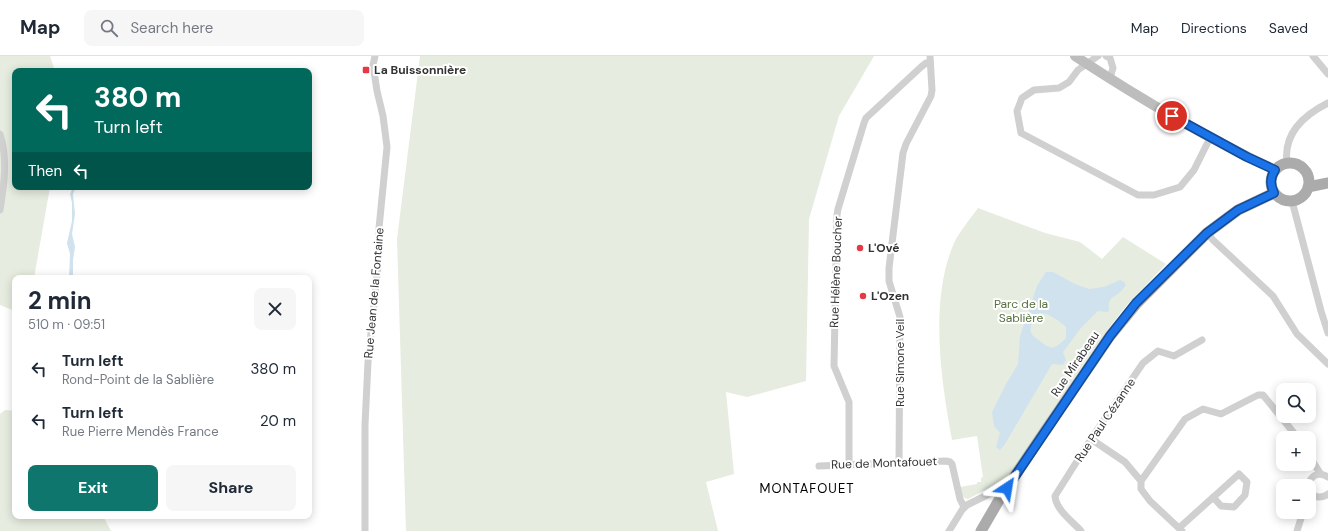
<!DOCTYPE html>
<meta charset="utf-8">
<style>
:root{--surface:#fff;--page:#f6f6f7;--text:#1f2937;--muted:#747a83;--line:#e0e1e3;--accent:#0f766e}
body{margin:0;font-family:"DM Sans",sans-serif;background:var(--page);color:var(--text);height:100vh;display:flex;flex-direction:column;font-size:15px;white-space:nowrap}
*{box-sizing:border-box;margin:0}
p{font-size:13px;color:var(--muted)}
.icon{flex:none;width:22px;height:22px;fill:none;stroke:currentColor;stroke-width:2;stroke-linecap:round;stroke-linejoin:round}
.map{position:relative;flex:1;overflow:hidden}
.side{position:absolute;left:12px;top:219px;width:300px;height:244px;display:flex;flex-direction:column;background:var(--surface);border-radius:8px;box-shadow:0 2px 10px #0003}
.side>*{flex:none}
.hud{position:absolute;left:12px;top:12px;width:300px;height:122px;border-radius:8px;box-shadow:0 2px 10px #0003;background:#00695c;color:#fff;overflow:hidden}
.controls{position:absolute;left:1276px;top:327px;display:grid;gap:8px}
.controls a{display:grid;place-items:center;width:40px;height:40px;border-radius:8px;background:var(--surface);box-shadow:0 2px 10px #0003;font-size:20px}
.pin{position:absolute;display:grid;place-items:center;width:34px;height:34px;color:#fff;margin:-17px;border:2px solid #fff;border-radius:50%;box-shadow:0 1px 4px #0007}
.me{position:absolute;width:44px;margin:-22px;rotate:33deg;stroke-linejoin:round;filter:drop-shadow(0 0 3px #0008)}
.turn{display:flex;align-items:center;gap:14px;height:84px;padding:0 16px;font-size:18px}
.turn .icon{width:52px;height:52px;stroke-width:2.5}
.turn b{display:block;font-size:28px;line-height:34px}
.then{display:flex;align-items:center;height:38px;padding:0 16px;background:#0003;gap:8px;font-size:15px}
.round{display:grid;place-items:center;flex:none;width:42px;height:42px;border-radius:8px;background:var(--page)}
.summary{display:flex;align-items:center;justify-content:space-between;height:68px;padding:0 16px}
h1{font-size:24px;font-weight:700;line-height:30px}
.action{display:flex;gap:8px;margin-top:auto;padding:8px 16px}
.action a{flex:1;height:46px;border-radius:8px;background:var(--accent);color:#fff;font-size:16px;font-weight:700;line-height:46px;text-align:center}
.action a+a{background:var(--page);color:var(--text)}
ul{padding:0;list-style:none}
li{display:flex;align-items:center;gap:12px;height:52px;padding:0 16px}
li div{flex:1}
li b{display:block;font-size:15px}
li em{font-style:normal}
header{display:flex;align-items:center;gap:24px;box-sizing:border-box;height:56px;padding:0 20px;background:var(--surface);border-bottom:1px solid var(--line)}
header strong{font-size:19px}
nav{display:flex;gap:22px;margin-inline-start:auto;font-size:14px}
.search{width:280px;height:36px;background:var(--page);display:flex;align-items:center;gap:10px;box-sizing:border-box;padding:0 14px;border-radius:8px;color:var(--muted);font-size:15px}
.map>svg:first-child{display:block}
.green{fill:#e6ecdf}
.water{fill:#cfe2ee;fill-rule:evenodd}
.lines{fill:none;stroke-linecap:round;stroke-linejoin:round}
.street{stroke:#d0d0d0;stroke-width:7}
.secondary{stroke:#bdbdbd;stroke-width:10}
.primary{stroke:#ababab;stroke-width:11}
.route-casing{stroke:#114b97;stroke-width:10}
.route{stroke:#1a73e8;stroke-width:7}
.poi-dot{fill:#e63946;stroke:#fff;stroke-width:1.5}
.labels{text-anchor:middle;stroke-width:4;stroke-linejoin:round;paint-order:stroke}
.poi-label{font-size:12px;font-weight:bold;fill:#333;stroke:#fff;text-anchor:start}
.street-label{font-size:12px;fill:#333;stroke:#fff}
.park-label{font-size:12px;fill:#56703f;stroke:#fff}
.neighbourhood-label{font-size:13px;letter-spacing:1px;fill:#000;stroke:#fff}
</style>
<header>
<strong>Map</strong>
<div class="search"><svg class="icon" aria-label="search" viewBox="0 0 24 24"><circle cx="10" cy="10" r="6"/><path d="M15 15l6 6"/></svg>Search here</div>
<nav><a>Map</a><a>Directions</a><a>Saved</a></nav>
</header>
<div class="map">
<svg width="1328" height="475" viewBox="0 0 1328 475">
<rect width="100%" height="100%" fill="#fff"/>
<path class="green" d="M 0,0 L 50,0 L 55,15 L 15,15 L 15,131 L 50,131 L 34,222 L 15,222 L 15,255 L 0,249 Z
M 420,0 L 874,0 L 839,60 L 809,163 L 806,325 L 747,341 L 726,336 L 734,418 L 706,426 L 718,475 L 406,475 L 397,183 Z
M 978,152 L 1045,177 L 1080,186 L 1102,203 L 1123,181 L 1166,208 L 1127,249 L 1112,268 L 1085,306 L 1008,422 L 968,443 L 965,442 L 962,440 L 960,431 L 977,428 L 977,426 L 981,426 L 981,422 L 983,421 L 977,380 L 952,384 C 941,324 929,245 954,187 C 960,175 970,163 978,152 Z
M 5,354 L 15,355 L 15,460 L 103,460 L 111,475 L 0,475 L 0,358 Z"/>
<path class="water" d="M 73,131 L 76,131 L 73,138 L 75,158 L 72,178 L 75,191 L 73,204 L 73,222 L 69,222 L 70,198 L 67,187 L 72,165 L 72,147 L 70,138 Z
M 1046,216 L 1053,216 L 1075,228 L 1089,233 L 1104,231 L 1120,224 L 1124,226 L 1126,229 C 1124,231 1122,235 1119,237 C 1111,243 1108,242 1109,254 L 1108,256 L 1098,255 L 1081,272 L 1063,296 L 1066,304 L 1063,309 L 1052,308 L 1005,388 L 1000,394 L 996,391 L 1000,377 L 994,370 L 992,356 L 1006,328 L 1018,308 L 1020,280 L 1037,230 ZM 1039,257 C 1048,256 1059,265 1066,271 L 1066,282 C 1055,293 1052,295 1040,285 C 1037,282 1032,281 1031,276 C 1029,270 1034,265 1036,259 Z"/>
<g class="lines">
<path class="street" d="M 1098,0 L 1078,14 L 1069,26 L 1059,32 L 1034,34 L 1022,42 L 1017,55 L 1021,77 L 1138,139 L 1154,139 L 1180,131 L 1194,114 L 1210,82
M 1106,0 L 1110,2 L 1113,12 L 1110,22
M 1313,0 L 1328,18
M 0,78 C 8,103 4,129 0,154
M 1287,107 C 1283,77 1304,59 1328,47
M 1292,145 L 1321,255 L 1328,277
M 1207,177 L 1213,184 L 1273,240 L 1297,278 L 1328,308
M 1091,383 L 1125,406 L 1141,425
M 1309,400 L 1320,417
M 899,407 L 900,261 L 889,225 L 889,212 L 903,97 L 906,88 L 931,40 L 932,34 L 930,0
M 849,408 L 849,346 L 834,310 L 837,159 L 838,153 L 864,67 L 866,62 L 921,11 L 926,7 L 930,7
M 819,410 L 946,405 L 950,406 L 952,408 L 960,443 L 964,451
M 1308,430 C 1311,419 1318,415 1328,421
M 1309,433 C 1312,442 1321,443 1328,438
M 1179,472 L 1239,418 L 1247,426 L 1245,439 L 1234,451 L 1221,450 L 1213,441
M 365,475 L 365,369 L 368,306 L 379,200 L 379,172 L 387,91 L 383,60 L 377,35 L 373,9 L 375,0
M 949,475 L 962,454 L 967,449 L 991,437 L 997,437 L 1002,439
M 1081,475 C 1072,465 1056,454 1055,440 L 1091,383 L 1143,307 L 1158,295 L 1174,300 L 1202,284
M 1182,475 L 1150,445 L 1141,433 L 1141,425 L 1185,363 L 1203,353 L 1221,358 L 1258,339 L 1263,339 L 1298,382
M 1297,475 L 1303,456"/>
<path class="secondary" d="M 1075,0 C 1139,42 1205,81 1275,114"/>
<path class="primary" d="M1271 126a19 19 0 1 1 38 0a19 19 0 1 1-38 0Z
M 1308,131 L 1328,127
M 981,475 L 1002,439 L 1041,381 L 1110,280 L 1137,247 L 1207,177 L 1238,154 L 1274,137"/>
</g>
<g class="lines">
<defs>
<path id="route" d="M 1007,432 L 1110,280 L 1136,247 L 1207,177 L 1238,154 L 1274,137 C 1270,128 1270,122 1275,114 L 1247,101 L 1172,60"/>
</defs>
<use href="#route" class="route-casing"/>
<use href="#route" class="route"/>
</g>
<g class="poi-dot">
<rect x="362" y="10" width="8" height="8" rx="2"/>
<circle cx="860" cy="192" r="4"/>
<circle cx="863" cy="240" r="4"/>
</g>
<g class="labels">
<g class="poi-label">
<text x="374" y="18">La Buissonnière</text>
<text x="868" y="196">L'Ové</text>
<text x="871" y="244">L'Ozen</text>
</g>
<g class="street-label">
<text transform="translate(836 216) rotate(-88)" y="4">Rue Hélène Boucher</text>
<text transform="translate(374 237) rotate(-85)" y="4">Rue Jean de la Fontaine</text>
<text transform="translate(900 307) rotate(-90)" y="4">Rue Simone Veil</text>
<text transform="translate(1075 308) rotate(-56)" y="4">Rue Mirabeau</text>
<text transform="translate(1105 364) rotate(-56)" y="4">Rue Paul Cézanne</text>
<text transform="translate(884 407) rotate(-2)" y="4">Rue de Montafouet</text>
</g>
<g class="park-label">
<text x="1021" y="252">Parc de la<tspan x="1021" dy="14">Sablière</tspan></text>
</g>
<g class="neighbourhood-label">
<text x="807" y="437">MONTAFOUET</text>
</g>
</g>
</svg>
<div class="controls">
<a><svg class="icon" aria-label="search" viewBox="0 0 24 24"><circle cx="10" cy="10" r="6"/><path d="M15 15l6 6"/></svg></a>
<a>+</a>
<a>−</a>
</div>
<div class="pin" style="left:1172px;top:60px;background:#d93025"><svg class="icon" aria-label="arrive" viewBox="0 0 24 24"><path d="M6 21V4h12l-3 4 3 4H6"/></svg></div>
<svg class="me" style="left:1007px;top:432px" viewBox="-20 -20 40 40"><path d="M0-17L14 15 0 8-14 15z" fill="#1a73e8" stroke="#fff" stroke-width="4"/></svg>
<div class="hud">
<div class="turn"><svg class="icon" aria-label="left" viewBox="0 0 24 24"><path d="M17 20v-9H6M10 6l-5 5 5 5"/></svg><div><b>380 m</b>Turn left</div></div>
<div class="then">Then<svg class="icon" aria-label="left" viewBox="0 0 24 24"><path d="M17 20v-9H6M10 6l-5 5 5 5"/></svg></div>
</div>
<section class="side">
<div class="summary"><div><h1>2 min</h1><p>510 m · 09:51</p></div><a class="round"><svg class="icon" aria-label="close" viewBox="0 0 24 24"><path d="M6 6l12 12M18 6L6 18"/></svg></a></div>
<ul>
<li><svg class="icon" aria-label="left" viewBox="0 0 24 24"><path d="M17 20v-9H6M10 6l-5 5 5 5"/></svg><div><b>Turn left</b><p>Rond-Point de la Sablière</p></div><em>380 m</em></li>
<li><svg class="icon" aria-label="left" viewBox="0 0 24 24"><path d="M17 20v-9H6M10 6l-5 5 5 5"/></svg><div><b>Turn left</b><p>Rue Pierre Mendès France</p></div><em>20 m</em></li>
</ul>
<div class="action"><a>Exit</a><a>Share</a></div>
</section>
</div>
